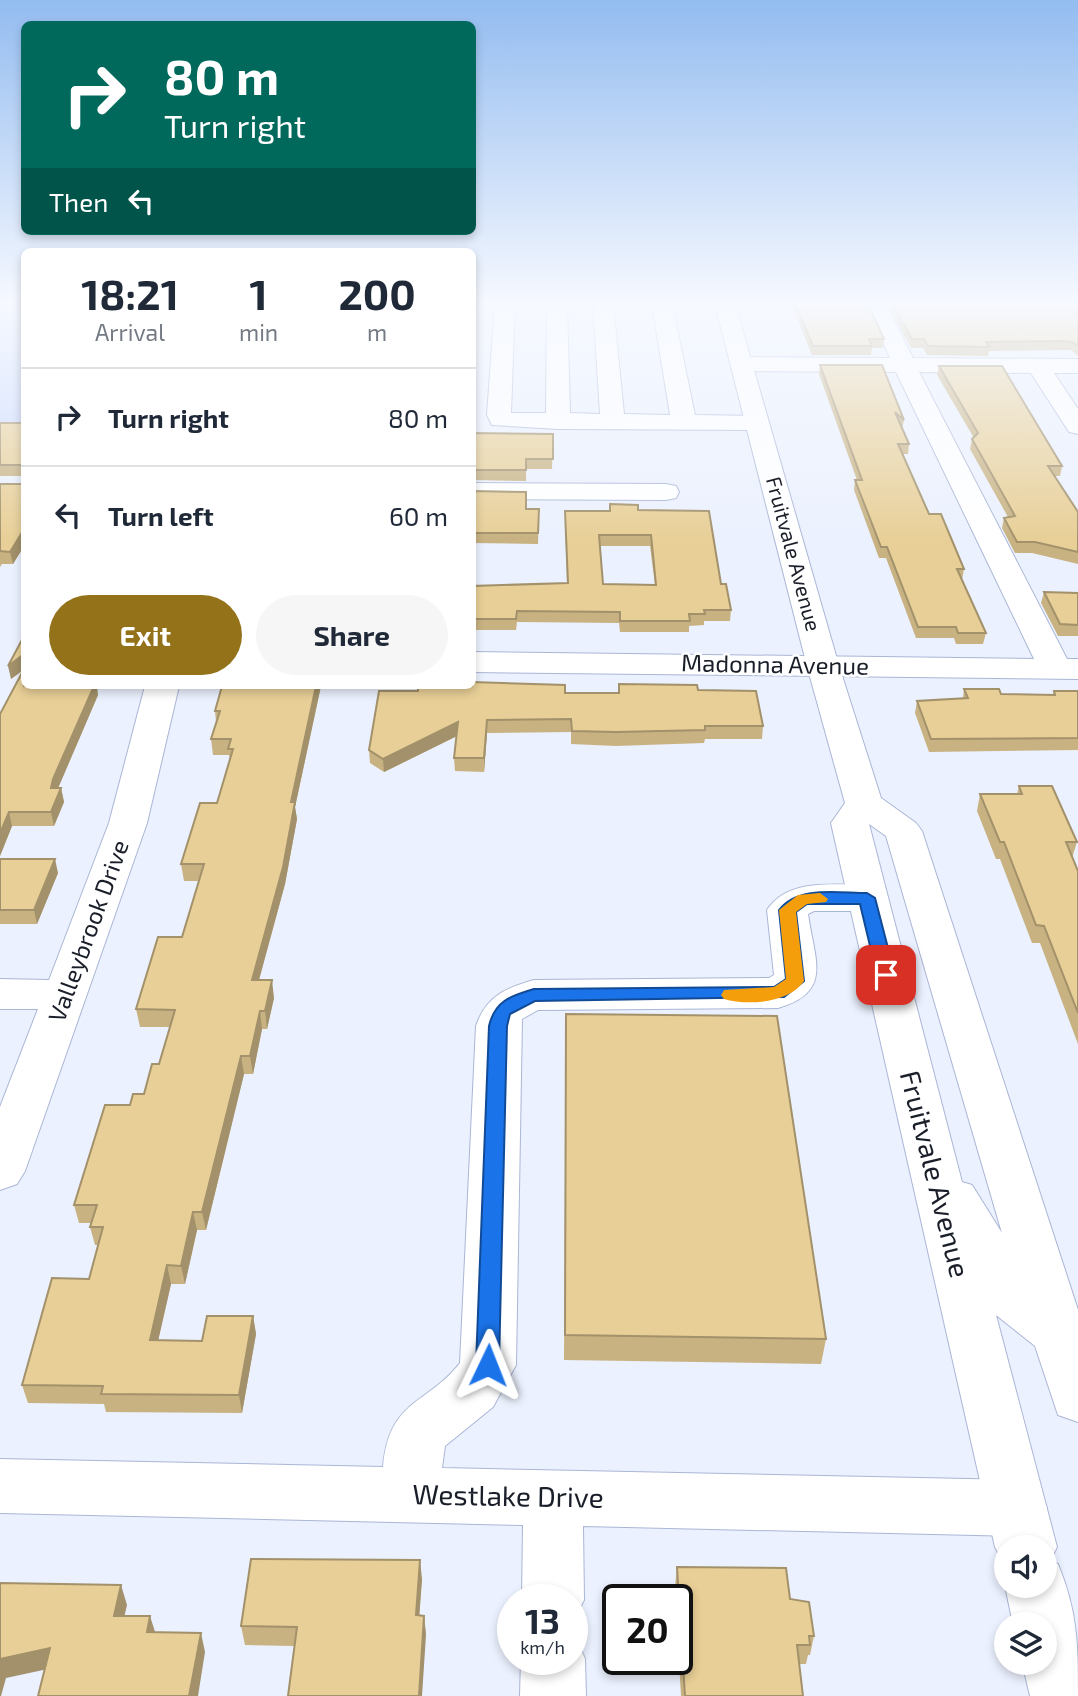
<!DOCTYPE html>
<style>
:root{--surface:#fff;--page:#f6f6f7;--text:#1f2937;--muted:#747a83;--line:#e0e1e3;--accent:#94721a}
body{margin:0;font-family:"Exo 2",sans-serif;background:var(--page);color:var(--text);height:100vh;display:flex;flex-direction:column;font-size:26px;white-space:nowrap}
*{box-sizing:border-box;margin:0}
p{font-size:23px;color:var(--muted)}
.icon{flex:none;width:38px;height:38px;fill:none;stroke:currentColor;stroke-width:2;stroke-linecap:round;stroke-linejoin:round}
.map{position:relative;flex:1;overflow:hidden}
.sheet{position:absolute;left:21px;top:248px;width:455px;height:441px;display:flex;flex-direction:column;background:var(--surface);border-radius:10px;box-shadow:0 4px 10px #0003}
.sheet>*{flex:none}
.top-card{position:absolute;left:21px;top:21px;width:455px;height:214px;border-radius:10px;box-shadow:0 4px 10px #0003;background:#00695c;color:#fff;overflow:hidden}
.tools{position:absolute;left:994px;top:1535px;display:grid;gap:14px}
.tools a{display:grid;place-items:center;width:63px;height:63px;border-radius:50%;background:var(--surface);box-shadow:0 4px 10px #0003;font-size:35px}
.speed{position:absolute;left:497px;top:1584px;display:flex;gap:14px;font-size:35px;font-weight:700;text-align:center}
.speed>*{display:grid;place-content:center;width:91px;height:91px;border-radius:50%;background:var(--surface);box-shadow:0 4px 10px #0003;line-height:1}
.speed small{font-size:18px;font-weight:400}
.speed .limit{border:4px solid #111;border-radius:10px;background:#fff;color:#111}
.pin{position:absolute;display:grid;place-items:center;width:60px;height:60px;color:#fff;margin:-30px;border-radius:14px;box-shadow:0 4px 10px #0006}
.me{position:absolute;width:77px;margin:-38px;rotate:2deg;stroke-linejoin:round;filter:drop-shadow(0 0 5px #0008)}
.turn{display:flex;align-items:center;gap:24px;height:147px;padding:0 28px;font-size:32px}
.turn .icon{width:91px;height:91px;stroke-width:2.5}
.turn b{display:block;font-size:49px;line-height:60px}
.then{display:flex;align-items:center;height:66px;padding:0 28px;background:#0003;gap:14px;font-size:26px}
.eta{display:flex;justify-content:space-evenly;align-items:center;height:119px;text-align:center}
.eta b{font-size:42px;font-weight:700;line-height:49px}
.button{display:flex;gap:14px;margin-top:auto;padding:14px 28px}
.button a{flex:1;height:80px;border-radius:42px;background:var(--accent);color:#fff;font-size:28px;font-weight:700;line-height:80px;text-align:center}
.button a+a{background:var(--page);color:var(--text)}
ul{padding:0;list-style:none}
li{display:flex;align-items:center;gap:21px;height:98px;padding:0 28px;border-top:2px solid var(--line)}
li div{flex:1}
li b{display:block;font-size:26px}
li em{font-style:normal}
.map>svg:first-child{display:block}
.green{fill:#ccdafd}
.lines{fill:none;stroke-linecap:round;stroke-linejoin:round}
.minor-casing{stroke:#aab6d6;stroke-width:2}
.major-casing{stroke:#aab6d6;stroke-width:2}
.minor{fill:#fff;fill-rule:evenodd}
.major{fill:#fff;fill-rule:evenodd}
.wall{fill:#c8b282;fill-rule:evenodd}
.shaded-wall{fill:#a2916a}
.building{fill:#e8cf97;stroke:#a2916a;stroke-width:2;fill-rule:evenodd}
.route{fill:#1a73e8;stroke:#114b97;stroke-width:2}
.slow{fill:#f59e0b}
.labels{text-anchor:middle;stroke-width:5;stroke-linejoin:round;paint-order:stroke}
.far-street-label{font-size:21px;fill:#191e29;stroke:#fff}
.street-label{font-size:24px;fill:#191e29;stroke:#fff}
.near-street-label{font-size:28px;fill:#191e29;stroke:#fff}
</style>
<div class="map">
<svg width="1078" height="1696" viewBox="0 0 1078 1696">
<rect width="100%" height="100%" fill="#ebf1fe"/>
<path class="green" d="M 0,304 L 24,304 L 24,426 L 0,426 Z"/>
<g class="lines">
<defs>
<path id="minor" d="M 495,304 L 515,304 L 511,413 L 546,413 L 547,304 L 567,304 L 570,413 L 600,414 L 593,304 L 613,304 L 624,414 L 670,415 L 652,304 L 672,304 L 695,415 L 757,416 L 766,418 L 769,423 L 766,428 L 757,430 L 558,429 L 492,425 L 487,415 Z
M 866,304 L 886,304 L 913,358 L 1078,359 L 1078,373 L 1054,373 L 1078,409 L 1078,434 L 1069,432 L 1031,373 L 919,372 L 1067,659 L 1078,659 L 1078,679 L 472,672 L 472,652 L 1034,659 L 896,372 L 742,371 L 731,364 L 742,357 L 890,358 Z
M 472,483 L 666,484 L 676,486 L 679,492 L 676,498 L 666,500 L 472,499 Z
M 145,686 L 179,686 L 147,823 L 25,1171 L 17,1184 L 0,1190 L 0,1107 L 38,1009 L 0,1009 L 0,979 L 49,980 L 109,823 Z
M 867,885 L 881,889 L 887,898 L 881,907 L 867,911 L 814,911 L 808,914 C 814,959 834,992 778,1008 L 538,1010 L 522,1019 L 516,1365 L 493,1407 L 445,1446 L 442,1468 L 1017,1480 L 1038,1488 L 1047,1508 L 1038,1528 L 1017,1536 L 583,1526 L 584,1600 L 572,1623 L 572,1600 L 522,1600 L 523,1525 L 0,1513 L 0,1459 L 383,1467 C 389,1399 427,1405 460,1363 L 476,1026 C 486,996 506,988 534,980 L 769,978 L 774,975 L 767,910 C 788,878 834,885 867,885 Z
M 572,1635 L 576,1636 L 585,1659 L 586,1696 L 520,1696 L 521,1659 L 572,1659 Z"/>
<path id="major" d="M 715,304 L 735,304 L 839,666 L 881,798 L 916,823 L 922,831 L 1078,1310 L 1078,1422 L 1058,1415 L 1035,1346 L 996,1315 L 1057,1547 L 1050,1561 L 1058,1564 C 1078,1613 1078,1645 1078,1696 L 1030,1696 L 1022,1662 L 1045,1662 L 1045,1624 L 1013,1624 L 1005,1586 L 1006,1582 L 1006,1586 L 1045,1586 L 1045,1547 L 1006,1547 L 1006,1568 L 995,1547 L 831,823 L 845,803 L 807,666 ZM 869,824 L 886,836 L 1002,1233 L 972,1185 L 962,1182 Z"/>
</defs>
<use href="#minor" class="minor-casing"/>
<use href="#major" class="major-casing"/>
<use href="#minor" class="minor"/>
<use href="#major" class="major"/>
</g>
<path class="wall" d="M 791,304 L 868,304 L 884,339 L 883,348 L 872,348 L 871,355 L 812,355 Z
M 887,304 L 1078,304 L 1078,356 L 1071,350 L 1062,350 L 989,351 L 988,356 L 927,355 L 923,348 L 911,348 Z
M 820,365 L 882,365 L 904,420 L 902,429 L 909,444 L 908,454 L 903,454 L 929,514 L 964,569 L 962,580 L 986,633 L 983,644 L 956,644 L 954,638 L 916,638 L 886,558 L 879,558 L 854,490 L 855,480 L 857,480 L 819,374 Z
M 939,366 L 1062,466 L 1060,476 L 1055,476 L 1078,512 L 1078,564 L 1032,553 L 1015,553 L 1002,528 L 1004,518 L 1008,517 L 970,449 L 972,439 L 974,438 L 937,375 Z
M 0,423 L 24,423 L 24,546 L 13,564 L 2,564 L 0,567 L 0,484 L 23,484 L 23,476 L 0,476 Z
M 472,433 L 553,434 L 552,469 L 526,469 L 526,481 L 472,480 Z
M 472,491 L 526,509 L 539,509 L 538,544 L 472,543 Z
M 638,510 L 721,584 L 731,610 L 730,621 L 704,621 L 704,625 L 689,626 L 689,632 L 620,632 L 619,623 L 517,622 L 516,630 L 472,630 L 472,586 L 567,583 L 565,521 ZM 600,546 L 650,546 L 655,585 L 603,584 Z
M 1044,592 L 1078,593 L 1078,636 L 1058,636 L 1041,603 Z
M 24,636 L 98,695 L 58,788 L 61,788 L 64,802 L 54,826 L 12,826 L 0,856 L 24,670 L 11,679 Z
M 619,684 L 698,690 L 763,726 L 762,739 L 705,739 L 704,743 L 616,746 L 571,744 L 571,732 L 487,733 L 484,772 L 455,771 L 454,758 L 457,736 L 384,772 L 370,763 L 369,750 L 565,693 L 618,693 Z
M 222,686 L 321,686 L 295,807 L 297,819 L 285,884 L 259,980 L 274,998 L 267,1029 L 262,1029 L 253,1074 L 244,1074 L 206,1230 L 197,1230 L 185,1284 L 171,1284 L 158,1340 L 202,1341 L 253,1316 L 256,1334 L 242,1413 L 106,1412 L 104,1404 L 28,1403 L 22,1385 L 89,1279 L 98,1245 L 95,1245 L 90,1227 L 91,1223 L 79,1223 L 74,1205 L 130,1105 L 144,1094 L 159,1064 L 170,1027 L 140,1027 L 136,1009 L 182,937 L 199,881 L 184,881 L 181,864 L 217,803 L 230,759 L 229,755 L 213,755 L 211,739 L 216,722 L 215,711 Z
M 964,689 L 1001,694 L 1053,695 L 1054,691 L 1078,691 L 1078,750 L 929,752 L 915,713 L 917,701 L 963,698 Z
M 1019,786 L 1077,842 L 1072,858 L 1078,871 L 1078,1044 L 1040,943 L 1032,943 L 1000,859 L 996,859 L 977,811 L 980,794 L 1017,794 Z
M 0,859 L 58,873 L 37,924 L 0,924 Z
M 566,1014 L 826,1339 L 821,1364 L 564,1360 Z
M 677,1567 L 814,1636 L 810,1655 L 808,1655 L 806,1664 L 799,1664 L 803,1696 L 681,1696 L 677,1628 L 677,1600 L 675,1600 L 675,1587 Z
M 422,1579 L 419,1615 L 424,1616 L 426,1635 L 294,1646 L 245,1645 L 241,1626 Z"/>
<path class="shaded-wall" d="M 24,529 L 24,546 L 13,564 L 10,552 Z
M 24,654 L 24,669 L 11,679 L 8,666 Z
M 94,686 L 97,686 L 98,695 L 56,793 L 51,788 L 53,779 Z
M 316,686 L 321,686 L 295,807 L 297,819 L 285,884 L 254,998 L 252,980 Z
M 487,720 L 487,733 L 484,772 L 484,758 Z
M 458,722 L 459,735 L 384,772 L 383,759 Z
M 61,788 L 64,802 L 54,826 L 51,812 Z
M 9,812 L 12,826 L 0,856 L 0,833 Z
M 55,859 L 58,873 L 37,924 L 34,910 Z
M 272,980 L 274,998 L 267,1029 L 265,1011 Z
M 260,1011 L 262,1029 L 253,1074 L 250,1056 Z
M 241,1056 L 244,1074 L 206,1230 L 202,1212 Z
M 193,1212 L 197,1230 L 185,1284 L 181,1266 Z
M 167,1265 L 171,1284 L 154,1359 L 150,1340 Z
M 253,1316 L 256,1334 L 242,1413 L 239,1395 Z
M 420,1560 L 422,1579 L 418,1634 L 416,1615 Z
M 121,1585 L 127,1605 L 120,1635 L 114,1616 Z
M 150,1616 L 156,1635 L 147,1632 Z
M 424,1616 L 426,1635 L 422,1696 L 419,1696 Z
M 201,1633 L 205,1652 L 198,1696 L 189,1696 Z
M 50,1648 L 57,1667 L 6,1678 L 1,1696 L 0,1696 L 0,1659 Z"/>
<path class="building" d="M 795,304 L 868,304 L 884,339 L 869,339 L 872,346 L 813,346 Z
M 893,304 L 1078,304 L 1078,346 L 1072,342 L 1064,341 L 986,342 L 989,347 L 928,346 L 924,339 L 912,339 Z
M 820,365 L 882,365 L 904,420 L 895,412 L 909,444 L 898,444 L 929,514 L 941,514 L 964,569 L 957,569 L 986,633 L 958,633 L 956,627 L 918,627 L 887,547 L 881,547 L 855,480 L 862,480 Z
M 939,366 L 1002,366 L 1062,466 L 1048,466 L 1078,512 L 1078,552 L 1035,542 L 1017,542 L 1004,518 L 1015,516 L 972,439 L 978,433 Z
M 0,423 L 24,423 L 24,529 L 10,552 L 0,551 L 0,484 L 23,484 L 23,465 L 0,465 Z
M 472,433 L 553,434 L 553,459 L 526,459 L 526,470 L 472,470 Z
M 472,491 L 526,492 L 526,509 L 539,509 L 538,533 L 472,533 Z
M 610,504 L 638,505 L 638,510 L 709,511 L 721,584 L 726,584 L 731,610 L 704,610 L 705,614 L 689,614 L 690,621 L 620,621 L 620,612 L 517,611 L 516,619 L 472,619 L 472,586 L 568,583 L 565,511 L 610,511 ZM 599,535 L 651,535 L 656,585 L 603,584 Z
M 1044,592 L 1078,593 L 1078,625 L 1060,624 Z
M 24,636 L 24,654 L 8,666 Z
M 24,669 L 24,686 L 94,686 L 53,779 L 51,788 L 61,788 L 51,812 L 9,812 L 0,833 L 0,714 Z
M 472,682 L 565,685 L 565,693 L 619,693 L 619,684 L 697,685 L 698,690 L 756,691 L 763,726 L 705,726 L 705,730 L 616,732 L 572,731 L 571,719 L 487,720 L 484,758 L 454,758 L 458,722 L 383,759 L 369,750 L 379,691 L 418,691 L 418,686 L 472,686 Z
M 222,686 L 316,686 L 291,802 L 295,802 L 283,867 L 252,980 L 272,980 L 265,1011 L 260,1011 L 250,1056 L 241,1056 L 202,1212 L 193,1212 L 181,1266 L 167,1265 L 150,1340 L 202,1341 L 207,1316 L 253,1316 L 239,1395 L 101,1394 L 103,1386 L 22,1385 L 52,1278 L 89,1279 L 103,1227 L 90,1227 L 97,1205 L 74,1205 L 105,1105 L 130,1105 L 133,1094 L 144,1094 L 152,1064 L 159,1064 L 175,1010 L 136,1009 L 158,937 L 182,937 L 204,864 L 181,864 L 200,803 L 217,803 L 233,749 L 228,749 L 231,739 L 211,739 L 220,711 L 215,711 Z
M 964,689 L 999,689 L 1001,694 L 1055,695 L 1054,691 L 1078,691 L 1078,738 L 931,739 L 917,701 L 968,698 Z
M 1019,786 L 1052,786 L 1077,842 L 1066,842 L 1078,871 L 1078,1013 L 1044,926 L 1036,925 L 1004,842 L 1000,842 L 980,794 L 1022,794 Z
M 0,859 L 55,859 L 34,910 L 0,910 Z
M 566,1014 L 777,1016 L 826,1339 L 565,1335 Z
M 251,1559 L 420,1560 L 416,1615 L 424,1616 L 419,1696 L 288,1696 L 297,1627 L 241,1626 Z
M 677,1567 L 786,1568 L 790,1599 L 809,1602 L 814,1636 L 809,1636 L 810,1645 L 797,1645 L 803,1696 L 685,1696 Z
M 0,1583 L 121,1585 L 114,1616 L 150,1616 L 147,1632 L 201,1633 L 189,1696 L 38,1696 L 50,1648 L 0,1659 Z"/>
<linearGradient id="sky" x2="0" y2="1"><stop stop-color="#93bcf0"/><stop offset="0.56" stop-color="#f6f9ff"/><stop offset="1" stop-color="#f6f9ff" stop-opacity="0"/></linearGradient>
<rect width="1078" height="541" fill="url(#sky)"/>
<path class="route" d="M 867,893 L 875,898 L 895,975 L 892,979 L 880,979 L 877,975 L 860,904 L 807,904 L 796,912 L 804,981 L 784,997 L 535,1001 L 510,1014 L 507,1026 L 499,1365 L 496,1372 L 488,1375 L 479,1372 L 476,1365 L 489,1026 C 495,1001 510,996 534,989 L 774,987 L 786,979 L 779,910 C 798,885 839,893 867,893 Z"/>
<path class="slow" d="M 820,893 L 828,899 L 826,902 L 807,904 L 796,912 L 804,981 C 789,1003 748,1006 724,999 L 721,995 L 724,990 L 774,987 L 786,979 L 779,910 L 798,895 Z"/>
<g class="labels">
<g class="far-street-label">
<text transform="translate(793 554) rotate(75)" y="7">Fruitvale Avenue</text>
</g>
<g class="street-label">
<text transform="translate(775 665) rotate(1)" y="8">Madonna Avenue</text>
<text transform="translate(89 931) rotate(-70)" y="8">Valleybrook Drive</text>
</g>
<g class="near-street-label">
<text transform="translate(935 1174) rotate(76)" y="10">Fruitvale Avenue</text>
<text transform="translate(508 1496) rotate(1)" y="10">Westlake Drive</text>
</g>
</g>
</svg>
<div class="tools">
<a><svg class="icon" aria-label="sound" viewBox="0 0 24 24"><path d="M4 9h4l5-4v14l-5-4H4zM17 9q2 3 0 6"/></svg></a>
<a><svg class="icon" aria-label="layers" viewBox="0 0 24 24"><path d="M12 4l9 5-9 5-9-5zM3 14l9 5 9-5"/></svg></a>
</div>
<div class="speed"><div>13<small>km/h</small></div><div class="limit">20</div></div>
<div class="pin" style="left:886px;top:975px;background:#d93025"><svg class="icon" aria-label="arrive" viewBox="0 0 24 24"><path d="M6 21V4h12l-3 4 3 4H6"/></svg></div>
<svg class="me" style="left:488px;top:1365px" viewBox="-20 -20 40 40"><path d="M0-17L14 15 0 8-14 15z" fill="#1a73e8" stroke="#fff" stroke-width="4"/></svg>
<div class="top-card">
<div class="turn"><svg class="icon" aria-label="right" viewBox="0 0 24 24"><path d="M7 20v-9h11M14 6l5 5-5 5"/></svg><div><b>80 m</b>Turn right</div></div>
<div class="then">Then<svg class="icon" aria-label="left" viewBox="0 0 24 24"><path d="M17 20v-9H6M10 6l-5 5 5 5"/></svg></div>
</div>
<section class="sheet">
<div class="eta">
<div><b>18:21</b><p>Arrival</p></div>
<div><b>1</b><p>min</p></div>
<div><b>200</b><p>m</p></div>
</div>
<ul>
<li><svg class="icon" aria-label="right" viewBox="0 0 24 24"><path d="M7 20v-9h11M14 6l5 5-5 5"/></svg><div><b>Turn right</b></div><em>80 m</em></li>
<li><svg class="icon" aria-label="left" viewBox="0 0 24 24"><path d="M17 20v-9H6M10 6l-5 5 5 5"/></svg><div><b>Turn left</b></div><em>60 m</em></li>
</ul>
<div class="button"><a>Exit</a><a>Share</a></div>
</section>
</div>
